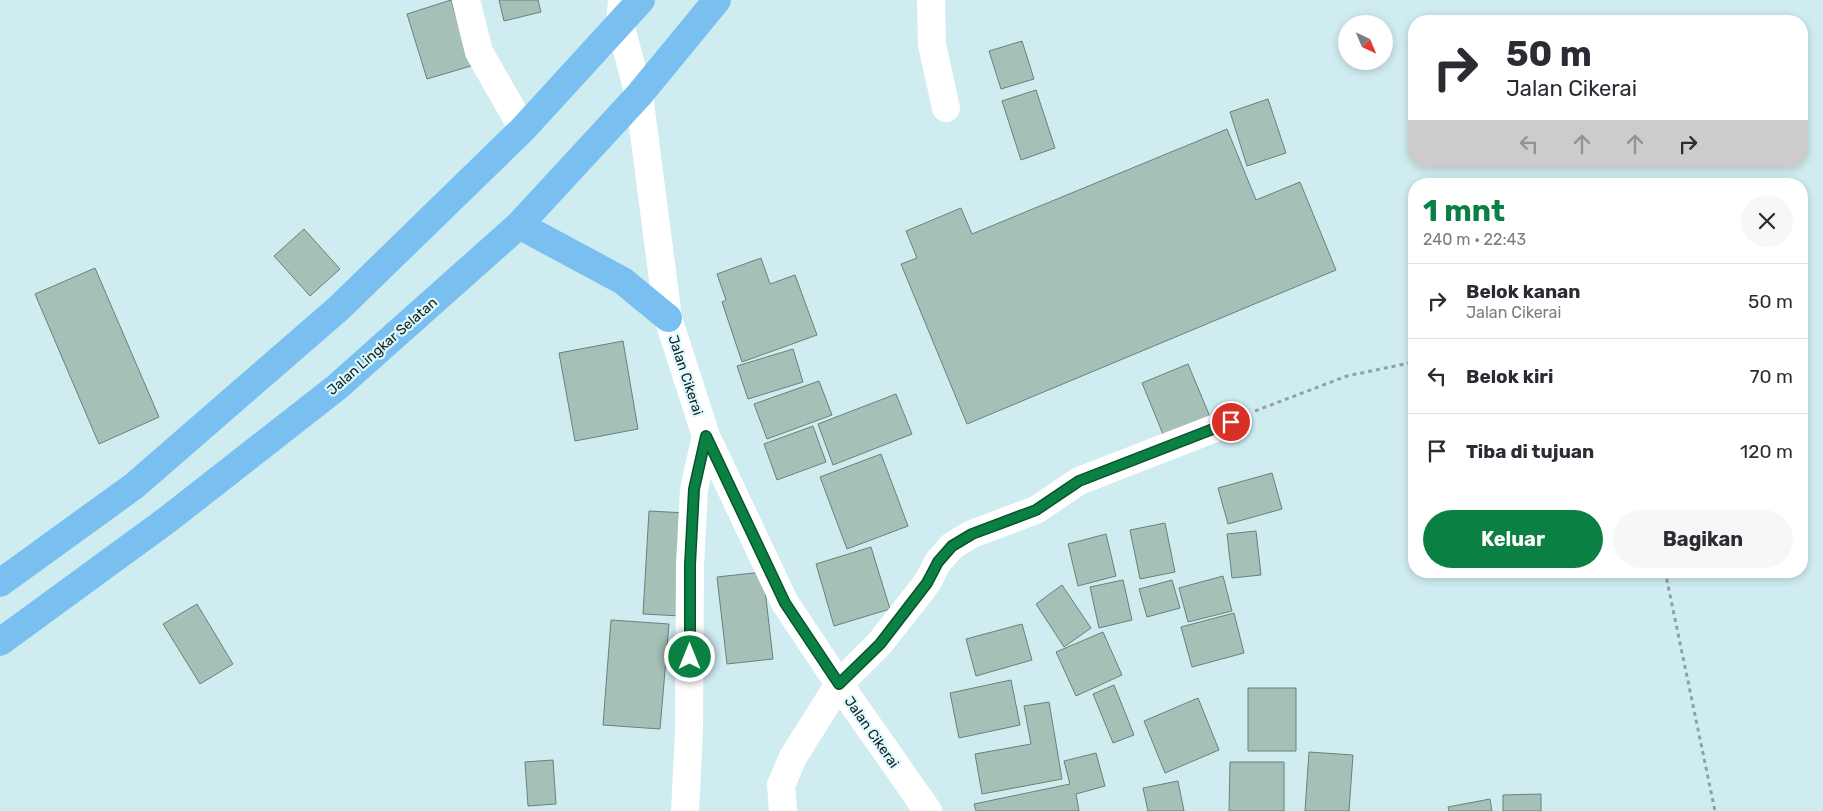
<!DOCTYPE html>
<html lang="id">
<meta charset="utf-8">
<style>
:root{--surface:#fff;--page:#f7f7f7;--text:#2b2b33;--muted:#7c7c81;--line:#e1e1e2;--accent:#0b8043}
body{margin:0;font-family:Rubik,sans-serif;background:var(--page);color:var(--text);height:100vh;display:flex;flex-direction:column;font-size:19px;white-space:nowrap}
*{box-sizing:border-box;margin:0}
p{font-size:16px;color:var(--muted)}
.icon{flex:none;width:28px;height:28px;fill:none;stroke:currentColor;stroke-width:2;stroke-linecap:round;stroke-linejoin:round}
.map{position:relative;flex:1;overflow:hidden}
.drawer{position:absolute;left:1408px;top:178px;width:400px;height:400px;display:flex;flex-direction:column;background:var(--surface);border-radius:20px;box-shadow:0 2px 8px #0003}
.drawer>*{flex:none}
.banner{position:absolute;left:1408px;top:15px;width:400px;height:152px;border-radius:20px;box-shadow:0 2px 8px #0003;background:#fff;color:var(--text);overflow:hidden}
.needle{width:32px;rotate:136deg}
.buttons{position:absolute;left:1338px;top:15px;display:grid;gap:10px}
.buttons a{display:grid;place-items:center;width:55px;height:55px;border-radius:50%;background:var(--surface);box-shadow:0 2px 8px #0003;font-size:25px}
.pin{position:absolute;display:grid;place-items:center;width:42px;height:42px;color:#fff;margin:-21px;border:2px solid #fff;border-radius:50%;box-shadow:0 1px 5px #0007}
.me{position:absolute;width:55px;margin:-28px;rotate:0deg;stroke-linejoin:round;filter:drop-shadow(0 0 4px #0008)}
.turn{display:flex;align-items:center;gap:18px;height:105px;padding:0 15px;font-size:22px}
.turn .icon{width:65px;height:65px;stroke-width:2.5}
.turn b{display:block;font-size:35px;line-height:42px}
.lanes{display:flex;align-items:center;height:48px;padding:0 15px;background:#0003;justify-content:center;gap:25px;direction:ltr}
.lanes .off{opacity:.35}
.round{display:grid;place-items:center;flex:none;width:52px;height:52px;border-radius:26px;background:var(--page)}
.headline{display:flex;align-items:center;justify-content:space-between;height:85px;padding:0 15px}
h1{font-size:30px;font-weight:700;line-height:38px;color:var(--accent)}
.primary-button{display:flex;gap:10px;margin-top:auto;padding:10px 15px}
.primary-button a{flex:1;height:58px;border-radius:30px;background:var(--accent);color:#fff;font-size:20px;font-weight:700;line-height:58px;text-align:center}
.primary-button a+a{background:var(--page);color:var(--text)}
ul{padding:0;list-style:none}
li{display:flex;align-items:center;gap:15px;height:75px;padding:0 15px;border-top:1px solid var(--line)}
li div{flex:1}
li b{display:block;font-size:19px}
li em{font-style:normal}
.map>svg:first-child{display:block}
.building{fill:#a5c0b7;stroke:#69817a}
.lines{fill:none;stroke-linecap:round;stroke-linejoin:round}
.path{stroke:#8ca2a6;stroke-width:3;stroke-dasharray:4 4;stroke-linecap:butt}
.minor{stroke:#fff;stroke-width:28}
.highway{stroke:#79bff0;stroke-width:28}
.route-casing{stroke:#07532c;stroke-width:12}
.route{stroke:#0b8043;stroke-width:9}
.labels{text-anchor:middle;stroke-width:4.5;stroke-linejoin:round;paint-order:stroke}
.street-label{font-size:14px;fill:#121d1f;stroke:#dcf9fe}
</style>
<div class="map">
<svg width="1823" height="811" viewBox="0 0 1823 811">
<rect width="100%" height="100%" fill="#cfecf0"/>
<path class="building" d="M 451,0 L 471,66 L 427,79 L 407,14 Z
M 499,0 L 538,0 L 541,12 L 504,21 Z
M 1022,41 L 1034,79 L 1001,89 L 989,51 Z
M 1036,90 L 1055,148 L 1021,160 L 1002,101 Z
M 1268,99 L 1286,153 L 1247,166 L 1230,112 Z
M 1227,129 L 1256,200 L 1300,182 L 1336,270 L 967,424 L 901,264 L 917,258 L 906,231 L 961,208 L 972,234 Z
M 304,229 L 340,269 L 310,296 L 274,256 Z
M 761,258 L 770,284 L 795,275 L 817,335 L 742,362 L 722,302 L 726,300 L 717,274 Z
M 95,268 L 159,417 L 99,444 L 35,294 Z
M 623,341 L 638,429 L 575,441 L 559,353 Z
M 793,349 L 803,382 L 748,399 L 737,366 Z
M 1188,364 L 1213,424 L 1167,444 L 1142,383 Z
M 819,381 L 832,415 L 767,439 L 754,404 Z
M 896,394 L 912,434 L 833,465 L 818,424 Z
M 813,426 L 826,462 L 777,480 L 764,444 Z
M 881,454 L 908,526 L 847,549 L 820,477 Z
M 1272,473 L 1282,509 L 1228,524 L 1218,488 Z
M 649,511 L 687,513 L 681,616 L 643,614 Z
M 1165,523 L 1175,572 L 1140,579 L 1130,530 Z
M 1256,531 L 1261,575 L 1232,578 L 1227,534 Z
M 1106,534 L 1116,576 L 1078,586 L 1068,544 Z
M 871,547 L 890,609 L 834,626 L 816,564 Z
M 763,572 L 773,659 L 727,664 L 717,577 Z
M 1223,576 L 1232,611 L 1188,622 L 1179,588 Z
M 1123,580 L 1132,620 L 1099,628 L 1090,587 Z
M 1172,580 L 1180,608 L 1147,617 L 1139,589 Z
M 1062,585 L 1091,628 L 1064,647 L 1036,604 Z
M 197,604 L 233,664 L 200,684 L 163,624 Z
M 1234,613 L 1244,653 L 1192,667 L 1181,627 Z
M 611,620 L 669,624 L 660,729 L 603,725 Z
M 1022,624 L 1032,660 L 976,676 L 966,639 Z
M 1103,632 L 1122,675 L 1076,696 L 1056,652 Z
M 1011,680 L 1020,725 L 959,738 L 950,693 Z
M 1114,685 L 1134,735 L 1113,743 L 1093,694 Z
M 1248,688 L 1296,688 L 1296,751 L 1248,751 Z
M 1198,698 L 1219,750 L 1165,773 L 1144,721 Z
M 1049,702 L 1062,779 L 982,794 L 975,754 L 1031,744 L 1024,706 Z
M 1309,752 L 1353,755 L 1349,811 L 1305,811 Z
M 1096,753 L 1105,786 L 1076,794 L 1079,811 L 976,811 L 974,804 L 1070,784 L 1064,761 Z
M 553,760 L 556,804 L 528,806 L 525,762 Z
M 1230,762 L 1284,762 L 1284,811 L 1229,811 Z
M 1178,781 L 1184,811 L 1148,811 L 1143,788 Z
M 1541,794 L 1541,811 L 1503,811 L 1503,795 Z
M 1490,799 L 1492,811 L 1449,811 L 1448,807 Z"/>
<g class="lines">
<path class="path" d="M 1255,411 L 1347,376 L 1414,362
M 1665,571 L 1715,811"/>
<path class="minor" d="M 466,0 L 479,52 L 523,129
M 622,0 L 620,24 L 639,95 L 668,318 L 706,436 L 785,603 L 839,684 L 928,811
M 931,0 L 932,45 L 946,108
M 685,811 L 689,731 L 690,565 L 694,489 L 706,436
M 783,811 L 781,785 L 793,757 L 839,684 L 880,643 L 927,583 L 938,562 L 952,546 L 972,534 L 1036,510 L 1079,481 L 1231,422"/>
<path class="highway" d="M 519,225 L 623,281 L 668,318
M 0,583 L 134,486 L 339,308 L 523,129 L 641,0
M 0,642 L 167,520 L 337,387 L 519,225 L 639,95 L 717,0"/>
</g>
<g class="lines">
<defs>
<path id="route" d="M 690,657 L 690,565 L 694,489 L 706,436 L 785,603 L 839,684 L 880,644 L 927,583 L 938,562 L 952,546 L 972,534 L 1036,510 L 1079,481 L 1231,422"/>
</defs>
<use href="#route" class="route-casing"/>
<use href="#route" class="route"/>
</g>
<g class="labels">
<g class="street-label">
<text transform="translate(382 346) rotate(-41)" y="5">Jalan Lingkar Selatan</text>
<text transform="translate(686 375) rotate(72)" y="5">Jalan Cikerai</text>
<text transform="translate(872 732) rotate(55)" y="5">Jalan Cikerai</text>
</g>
</g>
</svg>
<div class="buttons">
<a><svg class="needle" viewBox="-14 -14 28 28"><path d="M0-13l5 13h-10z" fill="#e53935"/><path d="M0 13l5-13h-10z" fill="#7c7c81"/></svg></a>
</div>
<div class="pin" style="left:1231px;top:422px;background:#d93025"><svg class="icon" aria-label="arrive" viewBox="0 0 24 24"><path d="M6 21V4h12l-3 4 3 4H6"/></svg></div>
<svg class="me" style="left:690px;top:657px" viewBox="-20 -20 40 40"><circle r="17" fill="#0b8043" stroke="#fff" stroke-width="3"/><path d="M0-11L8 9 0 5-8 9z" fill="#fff"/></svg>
<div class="banner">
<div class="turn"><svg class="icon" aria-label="right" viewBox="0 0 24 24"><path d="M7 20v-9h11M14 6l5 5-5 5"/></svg><div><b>50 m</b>Jalan Cikerai</div></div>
<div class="lanes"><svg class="icon off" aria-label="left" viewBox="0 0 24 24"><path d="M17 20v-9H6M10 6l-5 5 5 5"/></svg><svg class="icon off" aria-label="ahead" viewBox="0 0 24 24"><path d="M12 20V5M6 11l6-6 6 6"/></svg><svg class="icon off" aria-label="ahead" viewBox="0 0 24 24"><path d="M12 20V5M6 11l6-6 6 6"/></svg><svg class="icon" aria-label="right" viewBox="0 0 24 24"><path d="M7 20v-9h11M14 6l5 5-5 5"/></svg></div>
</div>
<section class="drawer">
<div class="headline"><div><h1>1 mnt</h1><p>240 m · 22:43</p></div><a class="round"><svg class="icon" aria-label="close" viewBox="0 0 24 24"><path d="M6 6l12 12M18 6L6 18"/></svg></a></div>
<ul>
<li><svg class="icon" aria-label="right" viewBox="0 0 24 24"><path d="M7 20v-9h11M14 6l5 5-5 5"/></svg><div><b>Belok kanan</b><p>Jalan Cikerai</p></div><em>50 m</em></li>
<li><svg class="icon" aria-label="left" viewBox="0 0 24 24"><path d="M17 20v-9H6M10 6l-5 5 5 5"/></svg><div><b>Belok kiri</b></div><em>70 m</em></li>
<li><svg class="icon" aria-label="arrive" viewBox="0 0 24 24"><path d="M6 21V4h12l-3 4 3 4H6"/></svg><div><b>Tiba di tujuan</b></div><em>120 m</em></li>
</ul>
<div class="primary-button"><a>Keluar</a><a>Bagikan</a></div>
</section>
</div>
